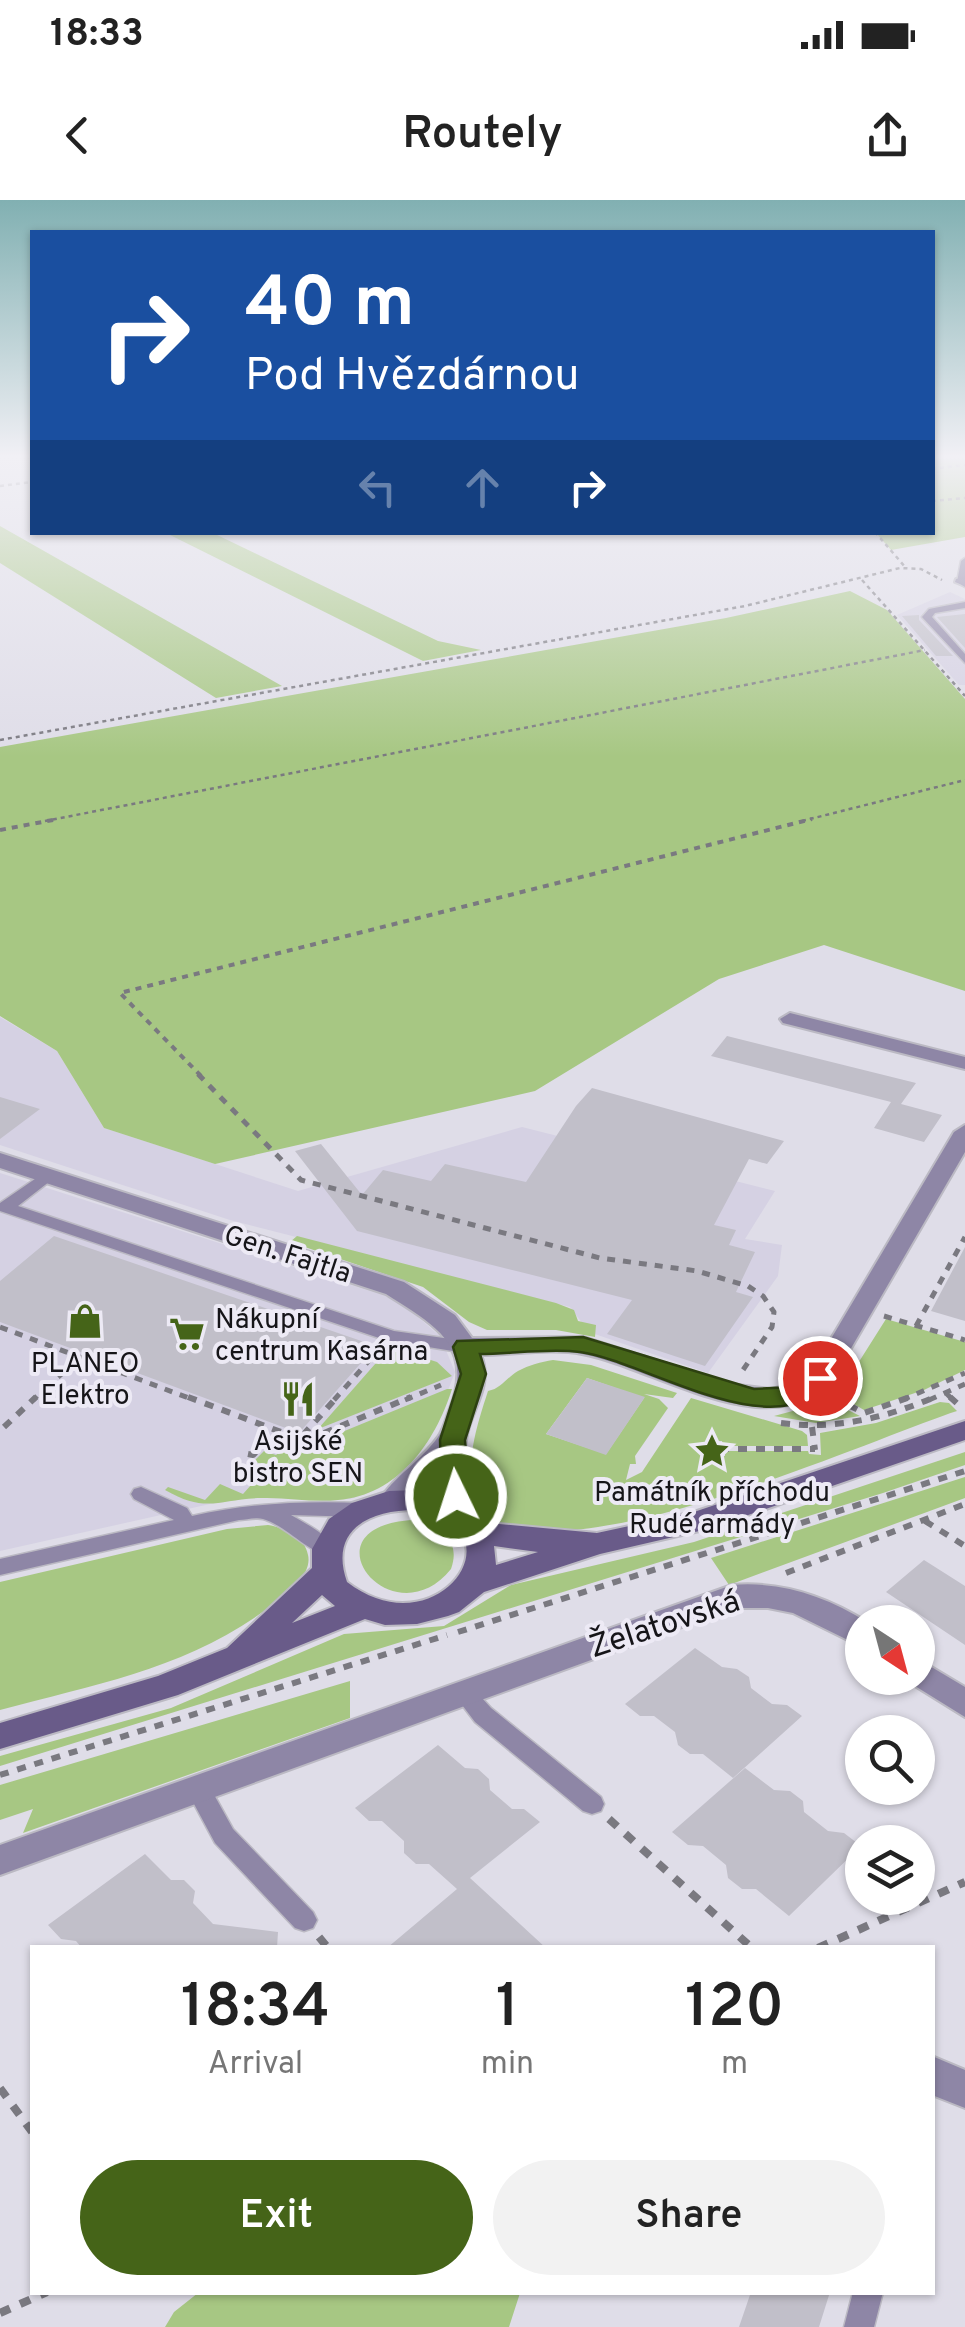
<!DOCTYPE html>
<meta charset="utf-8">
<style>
:root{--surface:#fff;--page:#f2f2f2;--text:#222;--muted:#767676;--accent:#456418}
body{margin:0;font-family:Overpass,sans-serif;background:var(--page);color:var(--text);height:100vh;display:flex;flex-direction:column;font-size:38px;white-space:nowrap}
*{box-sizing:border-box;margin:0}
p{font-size:32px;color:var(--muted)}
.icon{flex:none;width:55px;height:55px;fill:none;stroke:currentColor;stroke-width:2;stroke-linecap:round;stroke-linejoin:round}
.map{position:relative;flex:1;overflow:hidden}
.panel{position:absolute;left:30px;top:1745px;width:905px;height:350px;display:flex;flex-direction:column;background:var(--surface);border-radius:0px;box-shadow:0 2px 8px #0004}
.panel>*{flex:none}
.guide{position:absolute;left:30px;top:30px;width:905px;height:305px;border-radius:0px;box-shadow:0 2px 8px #0004;background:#1a4fa0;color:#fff;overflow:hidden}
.needle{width:65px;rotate:144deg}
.buttons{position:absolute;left:845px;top:1405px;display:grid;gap:20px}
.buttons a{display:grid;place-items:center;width:90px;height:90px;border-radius:50%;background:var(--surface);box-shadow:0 2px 8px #0004;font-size:50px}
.pin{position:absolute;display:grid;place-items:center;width:85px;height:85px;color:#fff;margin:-42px;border:5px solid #fff;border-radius:50%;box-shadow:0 2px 10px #0007}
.me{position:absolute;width:110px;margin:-55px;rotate:356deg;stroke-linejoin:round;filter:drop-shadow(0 0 8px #0008)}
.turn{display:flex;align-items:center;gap:35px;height:210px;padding:0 50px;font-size:45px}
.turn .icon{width:130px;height:130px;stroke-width:2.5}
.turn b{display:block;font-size:70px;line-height:85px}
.lanes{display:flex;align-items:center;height:95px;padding:0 50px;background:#0003;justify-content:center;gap:50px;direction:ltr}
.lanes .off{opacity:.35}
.eta{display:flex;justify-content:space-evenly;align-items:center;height:170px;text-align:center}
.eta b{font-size:60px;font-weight:600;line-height:70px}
.primary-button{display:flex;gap:20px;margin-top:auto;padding:20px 50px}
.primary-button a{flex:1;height:115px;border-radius:60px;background:var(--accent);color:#fff;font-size:40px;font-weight:600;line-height:115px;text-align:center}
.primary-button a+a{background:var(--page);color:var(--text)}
.status{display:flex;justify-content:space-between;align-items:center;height:70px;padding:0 50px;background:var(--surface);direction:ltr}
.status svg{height:28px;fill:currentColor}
header{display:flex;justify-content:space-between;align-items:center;height:130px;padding:0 50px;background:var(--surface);font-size:45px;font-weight:600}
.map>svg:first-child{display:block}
.built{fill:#d5d1e3}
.green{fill:#a7c783;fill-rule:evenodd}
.building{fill:#c1bfc9}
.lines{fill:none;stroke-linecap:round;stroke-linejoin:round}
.lane-casing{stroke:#bbb9c3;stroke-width:3}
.street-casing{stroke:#bbb9c3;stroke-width:4}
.secondary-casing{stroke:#bbb9c3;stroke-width:4}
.path-far4{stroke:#7a7980;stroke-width:2.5;stroke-dasharray:4 4;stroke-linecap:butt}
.path-far3{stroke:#7a7980;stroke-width:4;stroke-dasharray:6 6;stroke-linecap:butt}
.path-far2{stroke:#7a7980;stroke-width:5;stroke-dasharray:8 8;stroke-linecap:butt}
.path-far1{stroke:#7a7980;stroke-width:6;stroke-dasharray:9 9;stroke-linecap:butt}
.path{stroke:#7a7980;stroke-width:8;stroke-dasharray:11 11;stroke-linecap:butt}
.lane{fill:#8e86a6;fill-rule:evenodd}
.street{fill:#8e86a6;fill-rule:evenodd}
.secondary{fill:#695b89;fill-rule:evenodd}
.route{fill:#456418;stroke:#2d4110;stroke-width:2.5}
.labels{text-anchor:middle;stroke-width:8;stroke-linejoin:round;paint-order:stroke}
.street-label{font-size:28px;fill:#161519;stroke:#edeaf5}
.poi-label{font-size:28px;fill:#161519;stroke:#edeaf5}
.near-street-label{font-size:32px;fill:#161519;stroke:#edeaf5}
</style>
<div class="status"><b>18:33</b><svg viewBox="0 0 49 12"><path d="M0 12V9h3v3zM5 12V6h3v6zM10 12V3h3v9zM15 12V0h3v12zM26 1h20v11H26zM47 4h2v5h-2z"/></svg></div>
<header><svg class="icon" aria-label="back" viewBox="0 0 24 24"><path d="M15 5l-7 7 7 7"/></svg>Routely<svg class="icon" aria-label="share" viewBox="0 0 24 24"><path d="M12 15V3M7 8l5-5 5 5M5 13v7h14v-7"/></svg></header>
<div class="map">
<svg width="965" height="2127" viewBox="0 0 965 2127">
<rect width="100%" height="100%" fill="#dfdde8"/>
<path class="built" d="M 950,392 L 965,399 L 965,485 L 959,485 L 897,415 Z
M 0,817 L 57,851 L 104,928 L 298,991 L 522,927 L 775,991 L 745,1039 L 782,1045 L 778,1076 L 708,1173 L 589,1132 L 570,1107 L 230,1020 L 55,963 L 0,945 Z
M 0,973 L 398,1100 L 440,1136 L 455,1172 L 432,1232 L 368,1293 L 350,1299 L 264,1296 L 210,1304 L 0,1351 Z"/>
<path class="green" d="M 933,259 L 965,259 L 965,337 L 891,350 L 876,333 L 932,332 Z
M 0,326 L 282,486 L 216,498 L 0,363 Z
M 166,333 L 213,333 L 438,441 L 481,450 L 423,461 Z
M 850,391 L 887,410 L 965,499 L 965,791 L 824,745 L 719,779 L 535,891 L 215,964 L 104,928 L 57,851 L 0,816 L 0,547 L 726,418 Z
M 297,1036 L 556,1103 L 574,1110 L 578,1121 L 596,1125 L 595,1137 L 556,1130 L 487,1130 L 469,1122 L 423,1087 L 290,1042 Z
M 886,1119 L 965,1142 L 965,1170 L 924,1190 L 864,1210 L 838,1195 Z
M 390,1147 L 437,1162 L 452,1176 L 318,1229 Z
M 553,1160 L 591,1165 L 677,1193 L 673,1198 L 644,1194 L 659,1199 L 668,1208 L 635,1256 L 636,1264 L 630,1264 L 626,1280 L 642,1272 L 691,1198 L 802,1231 L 807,1235 L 808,1246 L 723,1246 L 722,1241 L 716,1241 L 719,1256 L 725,1256 L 725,1251 L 808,1251 L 809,1254 L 821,1255 L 820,1233 L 876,1223 L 940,1202 L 949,1203 L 957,1211 C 873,1238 549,1386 482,1309 C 458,1281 478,1222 488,1191 C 501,1189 506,1178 518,1171 C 529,1165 541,1162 553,1160 ZM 587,1178 L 644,1198 L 606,1254 L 546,1234 Z
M 447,1189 L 452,1189 C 435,1243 398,1295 338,1300 C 313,1303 287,1297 261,1298 C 218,1299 207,1314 165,1290 L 168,1287 L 205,1300 L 220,1284 L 243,1294 L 267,1267 L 254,1261 L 264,1251 L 276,1255 L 289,1243 L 303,1248 Z
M 830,1201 L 860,1216 L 816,1223 L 774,1216 Z
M 965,1252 L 965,1265 L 883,1293 L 0,1566 L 0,1556 L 171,1508 L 344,1434 L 444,1426 L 511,1385 L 694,1342 Z
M 965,1277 L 965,1298 L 729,1385 L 711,1358 Z
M 411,1320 C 438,1325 462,1338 451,1369 C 393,1441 301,1328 411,1320 Z
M 268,1325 C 284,1328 305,1336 308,1355 C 312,1372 293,1388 281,1398 C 196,1467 103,1482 0,1510 L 0,1382 L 227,1329 Z
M 350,1481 L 350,1518 L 23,1633 L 33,1609 L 0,1620 L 0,1585 Z
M 198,2093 L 198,2092 L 520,2093 L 509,2127 L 165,2127 L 174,2112 Z"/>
<path class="building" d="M 965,414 L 965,448 L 937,417 Z
M 919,415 L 919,420 L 953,456 L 936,456 L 902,416 Z
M 727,836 L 916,883 L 901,904 L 942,915 L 924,942 L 874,928 L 891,902 L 711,856 Z
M 592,888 L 784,941 L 767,964 L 749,959 L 714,1025 L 736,1030 L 729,1045 L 755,1052 L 736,1092 L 753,1097 L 705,1166 L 607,1134 L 632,1100 L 357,1031 L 295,951 L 321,944 L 362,995 L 383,970 L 431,981 L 445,964 L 526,982 L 576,906 Z
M 0,897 L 40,909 L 0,939 Z
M 54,1036 L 376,1146 L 299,1233 L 0,1122 L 0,1081 Z
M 965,1047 L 965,1121 L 931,1111 Z
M 587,1178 L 645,1197 L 606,1255 L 546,1234 Z
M 924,1360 L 965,1386 L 965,1445 L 886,1392 Z
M 695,1448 L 722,1467 L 737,1469 L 749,1477 L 751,1488 L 772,1504 L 787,1505 L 802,1516 L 733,1578 L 703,1554 L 690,1554 L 678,1545 L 675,1532 L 654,1516 L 640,1516 L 625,1504 Z
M 438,1545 L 465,1568 L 478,1569 L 489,1579 L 490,1590 L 512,1609 L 524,1609 L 540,1622 L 470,1678 L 546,1748 L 387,1748 L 457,1689 L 429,1664 L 416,1664 L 404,1653 L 404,1641 L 382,1621 L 369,1621 L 355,1608 Z
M 745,1568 L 774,1590 L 790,1591 L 803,1601 L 804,1612 L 828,1631 L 844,1633 L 861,1646 L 789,1716 L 756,1689 L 742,1689 L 728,1678 L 726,1665 L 703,1646 L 688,1645 L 672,1632 Z
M 145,1654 L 171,1680 L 184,1680 L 195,1691 L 193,1703 L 213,1724 L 278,1732 L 277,1748 L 82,1748 L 76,1741 L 61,1739 L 48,1725 Z
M 751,2092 L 830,2092 L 819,2127 L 739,2127 Z"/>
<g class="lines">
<defs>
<path id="lane" d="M 965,358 L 965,387 L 957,382 L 961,361 Z
M 965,402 L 965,408 L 935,413 L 932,417 L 965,454 L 965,463 L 922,417 L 929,409 Z
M 48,970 L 54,972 L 56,975 L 54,978 L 18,1006 L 394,1131 L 465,1141 L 474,1147 L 465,1153 L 385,1140 L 0,1011 L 0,1003 Z
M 141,1287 L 187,1308 L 192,1316 C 250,1303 303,1301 362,1303 L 369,1305 L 372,1310 L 369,1315 L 362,1317 L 291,1315 C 308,1325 325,1333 337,1350 L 333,1355 C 316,1360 286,1325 263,1319 C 256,1317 246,1320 239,1320 L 0,1375 L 0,1359 L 174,1320 L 134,1299 L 131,1294 L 134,1289 Z
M 464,1484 L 472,1487 L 491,1508 L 601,1597 L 604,1604 L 601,1611 L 592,1614 L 583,1611 L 475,1522 L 453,1493 L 456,1487 Z
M 198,1579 L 207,1582 L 233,1629 L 313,1712 L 317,1720 L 313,1728 L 304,1731 L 295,1728 L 215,1643 L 186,1589 L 189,1582 Z
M 853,2092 L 883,2092 L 874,2127 L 844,2127 Z"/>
<path id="street" d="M 965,378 L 965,386 L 955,382 L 956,379 Z
M 790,813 L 965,857 L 965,869 L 783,823 L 780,819 Z
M 965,925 L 965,952 L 839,1169 C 782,1257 658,1168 582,1154 C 551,1148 513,1155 481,1155 C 494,1187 470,1210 466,1240 C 463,1263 471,1291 473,1313 L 468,1320 L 458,1323 L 448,1320 L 443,1313 L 440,1270 C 425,1287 408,1315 384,1308 L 379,1301 C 394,1276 421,1261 438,1237 C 444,1229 446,1218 450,1208 C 475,1145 433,1124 386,1094 L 0,968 L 0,953 L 404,1082 L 455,1115 L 472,1138 L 583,1137 L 730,1184 L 770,1189 L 797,1184 L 816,1164 L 954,932 Z
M 732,1385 C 781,1381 826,1396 867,1422 L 862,1422 L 862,1447 L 793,1413 L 768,1408 L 734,1408 L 0,1675 L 0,1645 Z
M 918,1459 L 965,1487 L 965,1517 L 907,1481 L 905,1478 L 918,1478 Z
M 932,1856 L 965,1870 L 965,1908 L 932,1895 Z"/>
<path id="secondary" d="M 965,1221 L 965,1240 L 708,1329 L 600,1354 L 484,1392 L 459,1412 L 448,1416 L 417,1424 L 385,1425 L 365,1419 L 178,1495 L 0,1549 L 0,1523 L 158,1476 L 227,1448 L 312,1368 L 312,1349 L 329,1319 L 352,1303 L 389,1291 L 419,1290 L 443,1295 L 469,1307 L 488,1323 L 597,1333 L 694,1312 ZM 419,1310 C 523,1329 437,1451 347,1382 C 328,1328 372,1309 419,1310 ZM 494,1346 L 538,1352 L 496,1365 ZM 322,1395 L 335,1406 L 292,1423 Z"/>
</defs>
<use href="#lane" class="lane-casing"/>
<use href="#street" class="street-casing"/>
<use href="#secondary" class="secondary-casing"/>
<path class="path-far4" d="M 932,269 L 965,265
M 0,286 L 32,282
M 932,301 L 965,298
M 875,332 L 906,368
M 862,380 L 965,496
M 0,540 L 745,406 L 900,368 L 921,369 L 942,380
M 45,621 L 925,450
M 802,621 L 965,580"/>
<path class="path-far3" d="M 0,630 L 58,619
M 201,876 L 120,793 L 812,619"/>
<path class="path-far2" d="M 198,874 L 301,980 L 600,1058 L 697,1071 L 748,1086 L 763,1096 L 774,1112 L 772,1127 L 743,1170
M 884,1116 L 965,1140
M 916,1126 L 965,1037
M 0,1127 L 194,1200
M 58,1177 L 81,1157
M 946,1193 L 953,1200
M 831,1196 L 838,1200
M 33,1200 L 37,1196
M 334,1200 L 375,1154
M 405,1200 L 441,1185
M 902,1200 L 965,1173
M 929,1200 L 965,1184"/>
<path class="path-far1" d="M 188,1197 L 297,1238 L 324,1233 L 411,1197
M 833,1197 L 864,1213 L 910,1197
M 950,1197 L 962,1208
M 781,1223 C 836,1230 885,1218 935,1197
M 4,1227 L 36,1197
M 812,1227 L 815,1250
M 303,1235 L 337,1197
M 720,1249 L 815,1249
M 248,1254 L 253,1255 L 279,1231
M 925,1321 L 965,1346
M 786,1373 L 965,1304
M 458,1432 L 965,1271
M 0,1575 L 447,1435"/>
<path class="path" d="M 609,1619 L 752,1748
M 319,1737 L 328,1748
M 818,1748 L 965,1682
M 0,1888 L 32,1932
M 0,2113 L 47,2092"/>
<use href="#lane" class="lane"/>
<use href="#street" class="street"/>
<use href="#secondary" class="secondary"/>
</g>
<linearGradient id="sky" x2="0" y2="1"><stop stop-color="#81b0b2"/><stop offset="0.46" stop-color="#f1f0f5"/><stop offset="1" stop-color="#f1f0f5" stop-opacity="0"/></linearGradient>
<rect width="965" height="557" fill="url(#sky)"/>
<path class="route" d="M 583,1137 L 754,1189 L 792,1187 L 820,1169 L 832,1178 C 780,1252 646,1161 580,1152 C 548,1148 512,1154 480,1154 L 486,1174 L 465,1240 L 469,1296 L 465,1302 L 446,1302 L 442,1296 L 440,1240 L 461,1174 L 453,1147 L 457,1141 Z"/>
<defs>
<symbol id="shop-bare" viewBox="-9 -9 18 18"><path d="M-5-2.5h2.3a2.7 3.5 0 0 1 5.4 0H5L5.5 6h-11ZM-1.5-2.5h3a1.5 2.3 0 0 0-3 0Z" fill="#456418" stroke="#edeaf5" stroke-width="2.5" paint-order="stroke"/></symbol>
<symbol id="supermarket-bare" viewBox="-9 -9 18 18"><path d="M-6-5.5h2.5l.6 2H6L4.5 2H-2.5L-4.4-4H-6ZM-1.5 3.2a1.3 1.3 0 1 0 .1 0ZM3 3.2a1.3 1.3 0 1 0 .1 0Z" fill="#456418" stroke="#edeaf5" stroke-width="2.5" paint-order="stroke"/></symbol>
<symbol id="restaurant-bare" viewBox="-9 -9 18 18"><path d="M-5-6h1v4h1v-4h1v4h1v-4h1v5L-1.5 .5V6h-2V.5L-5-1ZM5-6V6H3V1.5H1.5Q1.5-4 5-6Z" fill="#456418" stroke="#edeaf5" stroke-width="2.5" paint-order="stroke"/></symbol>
<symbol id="sight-bare" viewBox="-9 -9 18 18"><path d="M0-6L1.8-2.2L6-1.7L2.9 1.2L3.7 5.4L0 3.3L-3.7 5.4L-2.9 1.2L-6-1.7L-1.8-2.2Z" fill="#456418" stroke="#edeaf5" stroke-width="2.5" paint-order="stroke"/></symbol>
</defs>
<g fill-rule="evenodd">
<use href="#shop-bare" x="60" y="1096" width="50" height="50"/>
<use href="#supermarket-bare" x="162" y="1109" width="50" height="50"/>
<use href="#restaurant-bare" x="273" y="1174" width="50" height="50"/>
<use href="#sight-bare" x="687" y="1226" width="50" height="50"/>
</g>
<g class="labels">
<g class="street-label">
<text transform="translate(288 1053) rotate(18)" y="10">Gen. Fajtla</text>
</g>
<g class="poi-label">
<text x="215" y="1128" text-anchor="start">Nákupní<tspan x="215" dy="32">centrum Kasárna</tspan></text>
<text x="85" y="1172">PLANEO<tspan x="85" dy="32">Elektro</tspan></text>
<text x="298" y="1250">Asijské<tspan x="298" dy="32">bistro SEN</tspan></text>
<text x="712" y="1301">Památník příchodu<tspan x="712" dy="32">Rudé armády</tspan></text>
</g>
<g class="near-street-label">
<text transform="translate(664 1423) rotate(-18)" y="11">Želatovská</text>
</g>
</g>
</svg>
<div class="buttons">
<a><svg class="needle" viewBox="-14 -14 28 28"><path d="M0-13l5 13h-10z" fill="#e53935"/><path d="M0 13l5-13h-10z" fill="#767676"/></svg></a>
<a><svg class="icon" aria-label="search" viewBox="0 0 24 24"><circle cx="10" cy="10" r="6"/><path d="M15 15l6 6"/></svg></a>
<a><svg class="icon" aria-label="layers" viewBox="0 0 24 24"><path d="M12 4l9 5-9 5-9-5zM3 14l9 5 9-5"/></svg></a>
</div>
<div class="pin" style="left:820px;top:1178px;background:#d93025"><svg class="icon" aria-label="arrive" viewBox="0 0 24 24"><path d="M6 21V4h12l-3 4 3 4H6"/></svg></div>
<svg class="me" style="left:456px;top:1296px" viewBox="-20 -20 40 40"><circle r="17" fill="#456418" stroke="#fff" stroke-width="3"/><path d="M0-11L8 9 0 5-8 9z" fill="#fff"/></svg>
<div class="guide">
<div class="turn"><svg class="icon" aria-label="right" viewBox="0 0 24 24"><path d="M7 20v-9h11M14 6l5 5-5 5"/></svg><div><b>40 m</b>Pod Hvězdárnou</div></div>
<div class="lanes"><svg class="icon off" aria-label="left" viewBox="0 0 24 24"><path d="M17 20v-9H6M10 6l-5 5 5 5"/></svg><svg class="icon off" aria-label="ahead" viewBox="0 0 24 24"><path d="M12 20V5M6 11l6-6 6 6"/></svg><svg class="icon" aria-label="right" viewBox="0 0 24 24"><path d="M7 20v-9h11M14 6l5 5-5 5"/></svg></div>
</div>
<section class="panel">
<div class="eta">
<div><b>18:34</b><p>Arrival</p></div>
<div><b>1</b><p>min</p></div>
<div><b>120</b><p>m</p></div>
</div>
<div class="primary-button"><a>Exit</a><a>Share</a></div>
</section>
</div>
